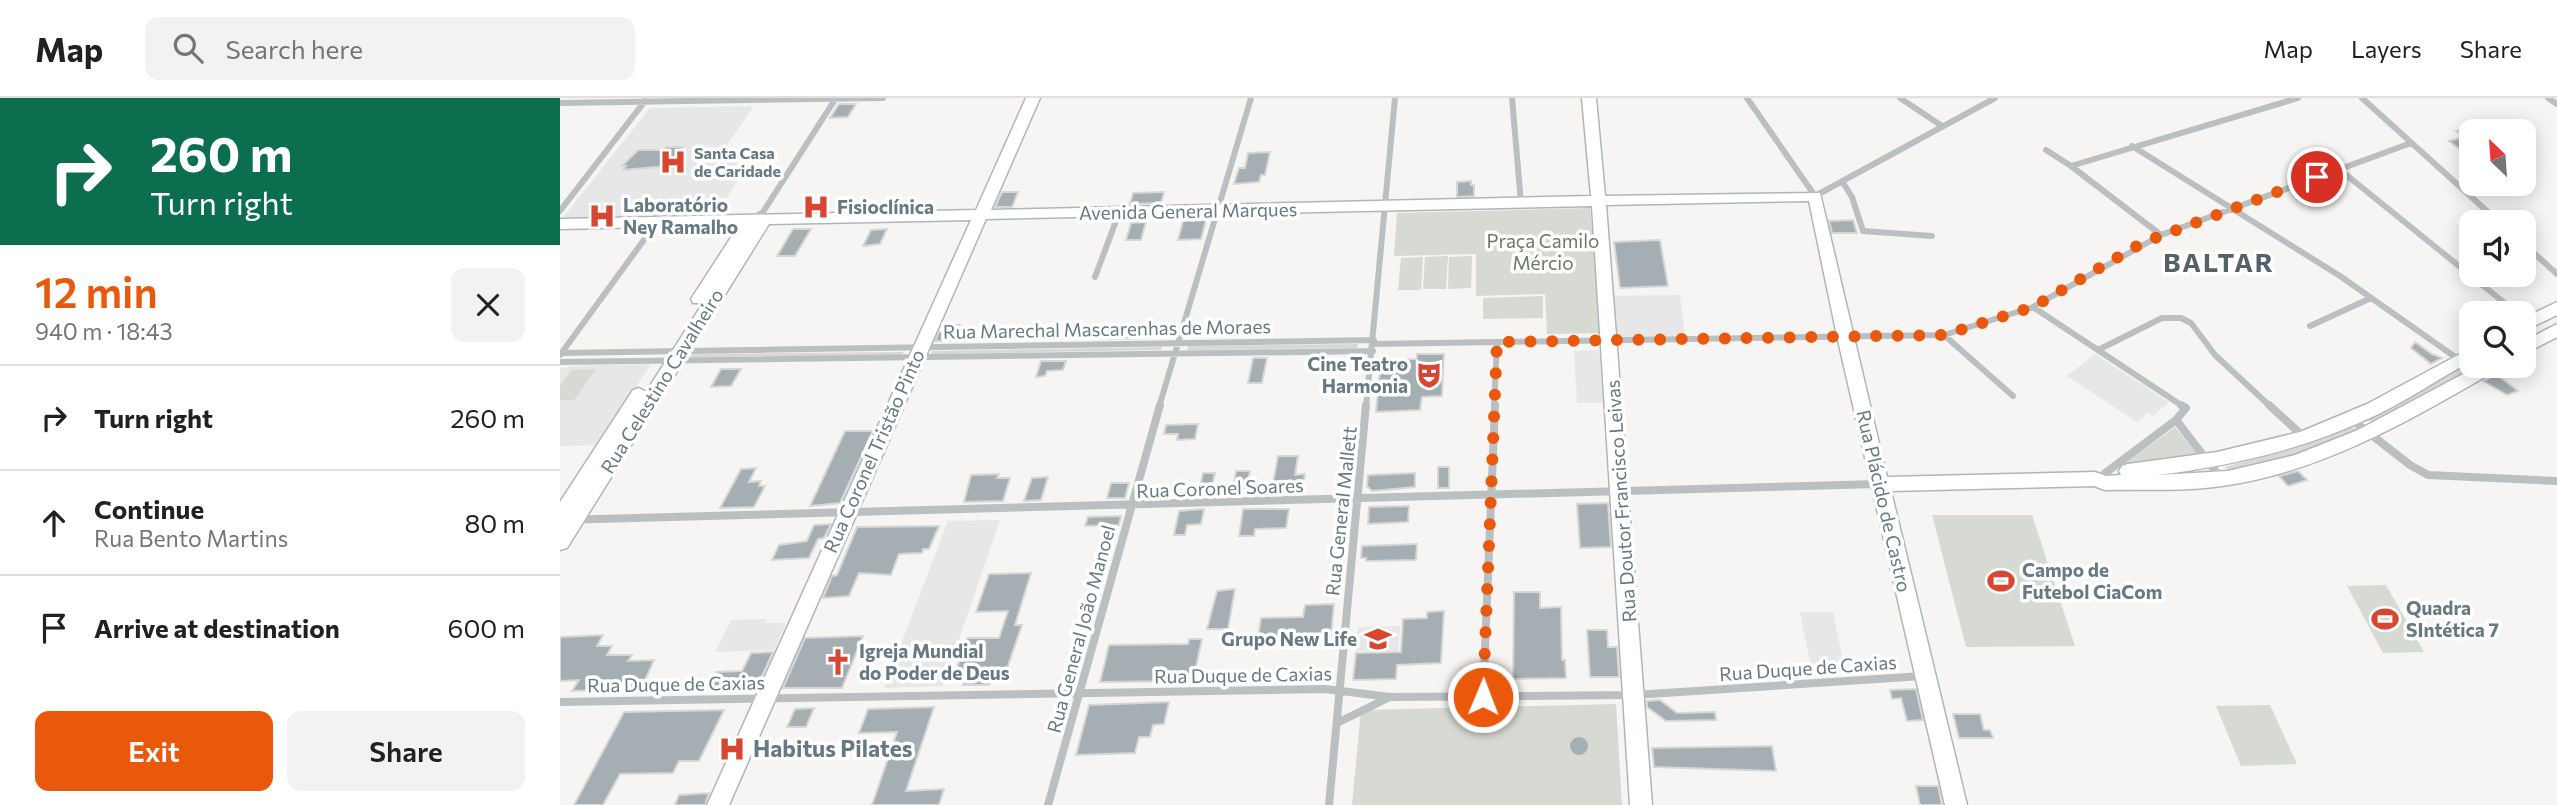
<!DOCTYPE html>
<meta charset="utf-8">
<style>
:root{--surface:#fff;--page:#f2f2f2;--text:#202124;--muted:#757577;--line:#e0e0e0;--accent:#ea580c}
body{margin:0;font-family:Commissioner,sans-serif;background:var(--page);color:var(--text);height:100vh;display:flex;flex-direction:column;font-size:26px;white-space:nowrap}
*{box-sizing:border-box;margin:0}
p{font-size:23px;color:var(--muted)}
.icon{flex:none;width:38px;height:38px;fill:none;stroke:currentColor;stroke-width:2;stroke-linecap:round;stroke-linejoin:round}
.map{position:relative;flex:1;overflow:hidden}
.details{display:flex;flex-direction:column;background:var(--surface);width:560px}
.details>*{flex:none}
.banner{background:#0b6e4f;color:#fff;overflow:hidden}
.needle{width:46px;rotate:335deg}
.fabs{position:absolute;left:1899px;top:21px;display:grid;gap:14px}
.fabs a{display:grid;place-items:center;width:77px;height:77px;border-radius:14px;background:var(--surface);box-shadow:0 4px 18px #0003;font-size:35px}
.pin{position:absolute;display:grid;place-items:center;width:60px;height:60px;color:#fff;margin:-30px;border:4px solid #fff;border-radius:50%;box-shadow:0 2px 7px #0007}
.me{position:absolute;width:77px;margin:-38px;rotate:1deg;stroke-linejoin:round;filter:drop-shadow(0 0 5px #0008)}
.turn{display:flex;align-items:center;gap:24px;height:147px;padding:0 35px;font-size:32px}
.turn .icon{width:91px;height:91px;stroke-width:2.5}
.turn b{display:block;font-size:49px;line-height:60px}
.round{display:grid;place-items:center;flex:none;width:74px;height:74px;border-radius:14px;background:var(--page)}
.overview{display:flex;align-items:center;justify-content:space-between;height:119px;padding:0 35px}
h1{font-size:42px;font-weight:600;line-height:52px;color:var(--accent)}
.button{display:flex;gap:14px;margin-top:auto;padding:14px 35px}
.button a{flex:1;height:80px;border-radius:14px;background:var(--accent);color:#fff;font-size:28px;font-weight:600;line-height:80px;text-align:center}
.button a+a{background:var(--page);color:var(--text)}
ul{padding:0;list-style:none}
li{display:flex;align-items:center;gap:21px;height:105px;padding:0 35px;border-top:2px solid var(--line)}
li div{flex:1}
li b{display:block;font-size:26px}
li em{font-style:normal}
header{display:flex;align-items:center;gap:42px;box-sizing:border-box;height:98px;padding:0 35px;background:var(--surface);border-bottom:2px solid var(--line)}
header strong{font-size:33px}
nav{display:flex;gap:38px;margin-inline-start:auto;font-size:24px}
.search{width:490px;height:63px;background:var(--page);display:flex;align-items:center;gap:18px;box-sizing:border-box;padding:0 24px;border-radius:14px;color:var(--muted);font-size:26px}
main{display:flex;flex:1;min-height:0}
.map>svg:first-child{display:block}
.built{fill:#e6e7e6}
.green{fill:#d6dad2}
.building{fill:#a5aeb2;stroke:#d7d7d5;stroke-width:2}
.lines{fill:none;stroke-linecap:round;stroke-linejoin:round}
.secondary-casing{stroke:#afb6b9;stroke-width:3}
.street-far1{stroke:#bac0c2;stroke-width:6}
.street{stroke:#bac0c2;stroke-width:8}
.secondary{fill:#fff;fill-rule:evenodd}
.route{stroke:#ea580c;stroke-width:12;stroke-dasharray:0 21.6}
.labels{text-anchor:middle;stroke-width:7;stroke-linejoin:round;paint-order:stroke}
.far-poi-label{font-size:16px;font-weight:bold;fill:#677982;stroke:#fff;text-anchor:start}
.poi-label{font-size:19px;font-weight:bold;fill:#677982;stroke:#fff;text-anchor:start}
.street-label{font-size:19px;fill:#677982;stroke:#fff}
.park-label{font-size:19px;fill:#6b7965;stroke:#fff}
.near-poi-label{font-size:23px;font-weight:bold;fill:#677982;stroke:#fff;text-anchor:start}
.district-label{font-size:26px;font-weight:bold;letter-spacing:2px;fill:#546167;stroke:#fff}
</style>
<header>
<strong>Map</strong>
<div class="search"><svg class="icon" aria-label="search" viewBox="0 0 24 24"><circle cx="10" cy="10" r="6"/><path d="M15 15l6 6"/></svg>Search here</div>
<nav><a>Map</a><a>Layers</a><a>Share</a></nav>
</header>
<main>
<section class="details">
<div class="banner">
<div class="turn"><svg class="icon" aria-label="right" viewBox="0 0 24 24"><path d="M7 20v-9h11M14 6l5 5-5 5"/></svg><div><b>260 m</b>Turn right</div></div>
</div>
<div class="overview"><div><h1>12 min</h1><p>940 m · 18:43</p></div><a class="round"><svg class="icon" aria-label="close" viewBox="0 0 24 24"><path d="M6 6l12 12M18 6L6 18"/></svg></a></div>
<ul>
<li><svg class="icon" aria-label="right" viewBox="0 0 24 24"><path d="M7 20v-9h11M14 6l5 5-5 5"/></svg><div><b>Turn right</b></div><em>260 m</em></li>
<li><svg class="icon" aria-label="ahead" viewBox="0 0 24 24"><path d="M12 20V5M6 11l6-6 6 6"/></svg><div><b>Continue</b><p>Rua Bento Martins</p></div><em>80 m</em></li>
<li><svg class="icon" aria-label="arrive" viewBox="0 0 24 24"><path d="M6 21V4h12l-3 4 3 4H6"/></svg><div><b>Arrive at destination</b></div><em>600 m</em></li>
</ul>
<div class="button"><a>Exit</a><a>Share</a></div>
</section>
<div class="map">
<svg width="1997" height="707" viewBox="0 0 1997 707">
<rect width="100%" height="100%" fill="#f6f5f3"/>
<path class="built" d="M 194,8 L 162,54 L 185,54 L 173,73 L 184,73 L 154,119 L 1,122 L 90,10 Z
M 1120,197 L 1125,238 L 1057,240 L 1053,198 Z
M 1039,252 L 1043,305 L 1017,305 L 1014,253 Z
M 1535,256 L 1609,304 L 1593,318 L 1588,315 L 1577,324 L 1507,278 Z
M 91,266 L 38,347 L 0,348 L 0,271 L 13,268 Z
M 440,422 L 383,588 L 324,590 L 388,423 Z
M 1240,514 L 1273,514 L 1285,574 L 1252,575 Z
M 207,521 L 205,525 L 226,525 L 214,552 L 155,554 L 171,522 Z
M 840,528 L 838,553 L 796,553 L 798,529 Z"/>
<path class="green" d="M 1030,110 L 1041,235 L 987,236 L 985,196 L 916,198 L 916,156 L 834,158 L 837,115 Z
M 888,158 L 886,191 L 863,191 L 865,159 Z
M 912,158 L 911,190 L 888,191 L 889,159 Z
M 863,159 L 861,192 L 838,192 L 841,160 Z
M 983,198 L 983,220 L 923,221 L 923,200 Z
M 798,246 L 797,250 L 627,252 L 628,248 Z
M 602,249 L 601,252 L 371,256 L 372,253 Z
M 344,254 L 342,257 L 130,259 L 132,256 Z
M 1901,270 L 1907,274 L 1813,325 L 1807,321 Z
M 36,271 L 14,302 L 0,302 L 0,288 L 12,272 Z
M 1791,328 L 1796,332 L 1728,359 L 1669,373 L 1665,369 L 1723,353 Z
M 1615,329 L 1640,359 L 1560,369 Z
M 1372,417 L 1472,417 L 1515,548 L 1406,549 Z
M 1826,487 L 1864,554 L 1823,555 L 1787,488 Z
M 1056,606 L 1062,707 L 792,707 L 801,612 Z
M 1710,607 L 1737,666 L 1681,668 L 1656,608 Z"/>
<path class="building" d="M 279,6 L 296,6 L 288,19 L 270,20 Z
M 1911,30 L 1911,60 L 1889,43 L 1904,39 L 1896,33 Z
M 106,49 L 122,49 L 108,68 L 63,72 L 66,68 L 62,68 L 78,52 L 104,52 Z
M 710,54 L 705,77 L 701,77 L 699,84 L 674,86 L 679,70 L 685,70 L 688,55 Z
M 911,83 L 911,87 L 914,87 L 914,98 L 897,99 L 897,84 Z
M 442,94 L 458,94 L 452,109 L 435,109 Z
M 604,94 L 601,105 L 570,106 L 573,95 Z
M 646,122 L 641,141 L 618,142 L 623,123 Z
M 1293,122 L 1297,135 L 1272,135 L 1269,123 Z
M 586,124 L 581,142 L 566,142 L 571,125 Z
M 233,131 L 251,131 L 235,158 L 217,158 Z
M 327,131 L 320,146 L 303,148 L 311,132 Z
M 1100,142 L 1108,188 L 1060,190 L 1054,144 Z
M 391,227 L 400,227 L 394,243 L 375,243 L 379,234 L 387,234 Z
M 592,227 L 589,240 L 551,241 L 555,228 Z
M 1855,244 L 1872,256 L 1882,260 L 1871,266 L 1851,250 Z
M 857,256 L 884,256 L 882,298 L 862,299 L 860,312 L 816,314 L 821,262 L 857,261 Z
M 693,260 L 707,260 L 702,285 L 688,285 Z
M 481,263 L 506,263 L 503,272 L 487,273 L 485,278 L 476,279 Z
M 161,271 L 181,271 L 171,288 L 151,289 Z
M 1936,276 L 1958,293 L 1947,297 L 1923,283 Z
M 638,326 L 635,341 L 617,342 L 618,336 L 604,336 L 606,327 Z
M 285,333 L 313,333 L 280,405 L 250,408 Z
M 718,358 L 738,358 L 735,377 L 745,376 L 742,394 L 711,395 Z
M 878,369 L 889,369 L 889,390 L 878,390 Z
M 196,370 L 189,384 L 201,383 L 199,388 L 205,388 L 194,409 L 160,410 L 181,371 Z
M 676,373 L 690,373 L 686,396 L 672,396 Z
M 1738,373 L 1747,382 L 1728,388 L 1719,378 Z
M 643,375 L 655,375 L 650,397 L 638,398 Z
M 855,375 L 855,389 L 812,393 L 807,388 L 808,377 Z
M 439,376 L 437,380 L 450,380 L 443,403 L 404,404 L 411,377 Z
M 488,379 L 481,402 L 464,403 L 472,380 Z
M 551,385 L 569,385 L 565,400 L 547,400 Z
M 1048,405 L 1051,449 L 1020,450 L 1017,406 Z
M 849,408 L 848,424 L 808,426 L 809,409 Z
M 644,411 L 641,426 L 627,427 L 625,437 L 614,437 L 619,413 Z
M 683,411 L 729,411 L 726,430 L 695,431 L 694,438 L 679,438 Z
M 561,418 L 559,427 L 525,428 L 528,419 Z
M 271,426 L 264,440 L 258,441 L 249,460 L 212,462 L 219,447 L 247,443 L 254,427 Z
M 379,428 L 369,451 L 363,451 L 362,455 L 339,456 L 331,477 L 299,475 L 289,498 L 263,500 L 272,478 L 277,477 L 297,429 Z
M 857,446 L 856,462 L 806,463 L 806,460 L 801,460 L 802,448 Z
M 471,475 L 455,527 L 462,527 L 443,582 L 430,582 L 429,587 L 403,587 L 405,583 L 392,584 L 407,540 L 439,540 L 448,513 L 416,514 L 429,476 Z
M 675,491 L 668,531 L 647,531 L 657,493 Z
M 954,494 L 980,494 L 980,510 L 1001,509 L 1002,562 L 1005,562 L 1006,580 L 953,581 Z
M 774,506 L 771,538 L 698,539 L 701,520 L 743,519 L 745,507 Z
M 884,513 L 881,565 L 837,567 L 836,581 L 793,582 L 796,555 L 841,554 L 843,521 L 867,520 L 867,514 Z
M 1027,532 L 1047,532 L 1048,549 L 1057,549 L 1059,579 L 1030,579 Z
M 43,537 L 37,548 L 52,548 L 47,557 L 72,557 L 68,563 L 94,562 L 81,591 L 12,593 L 19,582 L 0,583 L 0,539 Z
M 303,538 L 282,590 L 223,590 L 245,540 Z
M 629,541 L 642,541 L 633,583 L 540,584 L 549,547 L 628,546 Z
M 213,554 L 198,587 L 149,589 L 156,574 L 182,573 L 191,555 Z
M 1356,591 L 1363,622 L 1347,623 L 1341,600 L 1332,601 L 1330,592 Z
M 1100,602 L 1117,615 L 1155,614 L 1156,622 L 1106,623 L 1087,609 L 1087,603 Z
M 609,604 L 604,626 L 593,627 L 590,639 L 579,639 L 575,655 L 516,657 L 529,607 Z
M 374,609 L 346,693 L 384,691 L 379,707 L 312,707 L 337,634 L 299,635 L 308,611 Z
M 254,610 L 246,629 L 227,629 L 235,611 Z
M 164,612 L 139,663 L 119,663 L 113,675 L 60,676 L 43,707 L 14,707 L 64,614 Z
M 1393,616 L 1420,616 L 1424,632 L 1430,632 L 1433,640 L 1399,640 Z
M1009 648a10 10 0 1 1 20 0a10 10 0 1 1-20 0Z
M 1212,648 L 1216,673 L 1094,669 L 1092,650 Z
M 1356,688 L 1378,688 L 1382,707 L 1360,707 Z
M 149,695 L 145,707 L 115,707 L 119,697 Z"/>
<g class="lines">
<defs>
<path id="secondary" d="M 466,0 L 480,0 L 431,112 L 1031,98 L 1022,0 L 1036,0 L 1045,98 L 1260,95 L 1327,379 L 1535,374 L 1546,378 L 1561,377 L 1559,373 L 1562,368 L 1568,366 L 1657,354 L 1740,334 L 1807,306 L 1911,250 L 1911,263 C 1875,283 1841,307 1803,323 C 1738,353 1668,368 1597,377 L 1668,373 L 1735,357 L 1798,332 L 1918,268 L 1939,268 L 1937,272 C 1852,321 1766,372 1668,387 C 1627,394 1586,391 1545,392 L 1534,388 L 1331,393 L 1407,707 L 1385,707 L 1277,238 L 1249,103 L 1046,107 L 1092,707 L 1070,707 L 1032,108 L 426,121 L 169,707 L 147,707 L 411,122 L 209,126 L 7,450 L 0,452 L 0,404 L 73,292 L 79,290 L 86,294 L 143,205 L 133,205 L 131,201 L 179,127 L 0,131 L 0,121 L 416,112 Z
M 1997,204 L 1997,217 L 1964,233 L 1964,220 Z
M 1997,226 L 1997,239 L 1964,256 L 1964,243 Z"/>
</defs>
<use href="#secondary" class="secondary-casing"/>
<path class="street-far1" d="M 952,0 L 961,105
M 1187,0 L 1255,98 L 1435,0
M 1340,0 L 1382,28
M 1802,0 L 1939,124
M 1988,0 L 1997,6
M 0,5 L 323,0
M 1572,48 L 1780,178 L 1918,275
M 1486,52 L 1511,68
M 1779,71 L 1957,215
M 1282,83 L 1292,99 L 1303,133 L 1372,138
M 0,113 L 85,3
M 191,122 L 203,114 L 276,0
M 1601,137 L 1511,68 L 1738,0
M 1964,146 L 1997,176
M 535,179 L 559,115
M 1473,209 L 1624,309
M 1750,228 L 1811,200
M 1384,237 L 1453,298
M 814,246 L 1384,237 L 1473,209 L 1601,137 L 1851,45
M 1538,252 L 1602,220 L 1621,220 L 1631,225 L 1655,257 L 1711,309
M 0,255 L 814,242
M 0,257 L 97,124
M 0,264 L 813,253
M 599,309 L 691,0
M 806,309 L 835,0
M 934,309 L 937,245"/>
<path class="street" d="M 1709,307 L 1744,339
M 1791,321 L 1850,367 L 1868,377 L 1997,383
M 1616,322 L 1660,379
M 1545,384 L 1544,376 L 1616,322 L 1626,310 L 1621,307
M 0,422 L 1318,386
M 923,599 L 935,307
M 0,604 L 765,591 L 830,599 L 1074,597 L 1363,578
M 777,625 L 830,599
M 488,707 L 600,307
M 769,707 L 806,307"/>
<use href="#secondary" class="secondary"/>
</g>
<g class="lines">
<path class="route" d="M 923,599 L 937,244 L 1384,237 L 1473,209 L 1582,145 L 1757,79"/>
</g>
<defs>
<symbol id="hospital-bare" viewBox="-9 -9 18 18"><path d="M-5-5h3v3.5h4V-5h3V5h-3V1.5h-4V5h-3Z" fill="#d84531" stroke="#fff" stroke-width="2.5" paint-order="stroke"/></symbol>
<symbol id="theatre-bare" viewBox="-9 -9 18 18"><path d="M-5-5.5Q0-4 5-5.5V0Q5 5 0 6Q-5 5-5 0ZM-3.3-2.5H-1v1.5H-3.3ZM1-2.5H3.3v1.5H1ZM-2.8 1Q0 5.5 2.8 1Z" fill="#d84531" stroke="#fff" stroke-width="2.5" paint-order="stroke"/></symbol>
<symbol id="stadium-bare" viewBox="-9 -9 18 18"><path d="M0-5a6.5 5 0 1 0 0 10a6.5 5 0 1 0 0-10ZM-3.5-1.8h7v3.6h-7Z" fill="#d84531" stroke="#fff" stroke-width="2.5" paint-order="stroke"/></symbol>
<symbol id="university-bare" viewBox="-9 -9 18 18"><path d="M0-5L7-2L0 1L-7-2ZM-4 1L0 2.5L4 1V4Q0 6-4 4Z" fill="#d84531" stroke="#fff" stroke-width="2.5" paint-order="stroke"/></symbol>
<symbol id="church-bare" viewBox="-9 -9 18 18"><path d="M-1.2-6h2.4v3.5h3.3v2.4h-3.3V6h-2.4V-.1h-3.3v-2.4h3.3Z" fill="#d84531" stroke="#fff" stroke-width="2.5" paint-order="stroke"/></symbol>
</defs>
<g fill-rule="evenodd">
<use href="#hospital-bare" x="94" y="45" width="38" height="38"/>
<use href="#hospital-bare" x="237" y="90" width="38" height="38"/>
<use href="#hospital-bare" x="23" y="99" width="38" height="38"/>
<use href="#theatre-bare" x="850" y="258" width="38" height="38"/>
<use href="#stadium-bare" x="1422" y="464" width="38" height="38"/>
<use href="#stadium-bare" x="1806" y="502" width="38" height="38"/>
<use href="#university-bare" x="799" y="522" width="38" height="38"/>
<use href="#church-bare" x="259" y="545" width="38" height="38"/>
<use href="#hospital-bare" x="153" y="632" width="38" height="38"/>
</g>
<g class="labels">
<g class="far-poi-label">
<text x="134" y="61">Santa Casa<tspan x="134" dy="18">de Caridade</tspan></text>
</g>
<g class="poi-label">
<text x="63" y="114">Laboratório<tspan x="63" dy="22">Ney Ramalho</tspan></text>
<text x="277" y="116">Fisioclínica</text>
<text x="848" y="273" text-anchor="end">Cine Teatro<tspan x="848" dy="22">Harmonia</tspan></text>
<text x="1462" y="479">Campo de<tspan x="1462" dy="22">Futebol CiaCom</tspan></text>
<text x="1846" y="517">Quadra<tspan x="1846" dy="22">SIntética 7</tspan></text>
<text x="797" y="548" text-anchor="end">Grupo New Life</text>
<text x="299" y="560">Igreja Mundial<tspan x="299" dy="22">do Poder de Deus</tspan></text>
</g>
<g class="street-label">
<text transform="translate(628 113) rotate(-1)" y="7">Avenida General Marques</text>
<text transform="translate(547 231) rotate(-1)" y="7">Rua Marechal Mascarenhas de Moraes</text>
<text transform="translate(102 283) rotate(-58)" y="7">Rua Celestino Cavalheiro</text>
<text transform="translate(314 353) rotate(-66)" y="7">Rua Coronel Tristão Pinto</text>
<text transform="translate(660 390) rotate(-2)" y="7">Rua Coronel Soares</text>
<text transform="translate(1061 403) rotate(-94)" y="7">Rua Doutor Francisco Leivas</text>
<text transform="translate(1324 403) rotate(77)" y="7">Rua Plácido de Castro</text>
<text transform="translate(781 413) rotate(-84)" y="7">Rua General Mallett</text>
<text transform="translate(521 531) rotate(-75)" y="7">Rua General João Manoel</text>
<text transform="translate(1248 570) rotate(-4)" y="7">Rua Duque de Caxias</text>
<text transform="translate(683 577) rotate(-1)" y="7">Rua Duque de Caxias</text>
<text transform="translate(116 586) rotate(-1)" y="7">Rua Duque de Caxias</text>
</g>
<g class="park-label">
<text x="983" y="150">Praça Camilo<tspan x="983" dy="22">Mércio</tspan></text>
</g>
<g class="near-poi-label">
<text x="193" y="659">Habitus Pilates</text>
</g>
<g class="district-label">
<text x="1659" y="174">BALTAR</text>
</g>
</g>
</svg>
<div class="fabs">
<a><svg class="needle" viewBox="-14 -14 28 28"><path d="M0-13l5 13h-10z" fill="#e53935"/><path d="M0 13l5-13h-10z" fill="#757577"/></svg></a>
<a><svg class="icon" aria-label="sound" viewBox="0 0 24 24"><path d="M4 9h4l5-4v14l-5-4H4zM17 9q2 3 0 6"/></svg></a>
<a><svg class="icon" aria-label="search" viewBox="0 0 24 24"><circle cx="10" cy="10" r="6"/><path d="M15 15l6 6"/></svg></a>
</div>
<div class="pin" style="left:1757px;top:79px;background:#d93025"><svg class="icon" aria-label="arrive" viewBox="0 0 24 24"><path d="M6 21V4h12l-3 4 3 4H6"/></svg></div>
<svg class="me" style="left:923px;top:599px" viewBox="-20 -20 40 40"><circle r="17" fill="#ea580c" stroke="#fff" stroke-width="3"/><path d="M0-11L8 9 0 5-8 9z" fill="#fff"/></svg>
</div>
</main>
